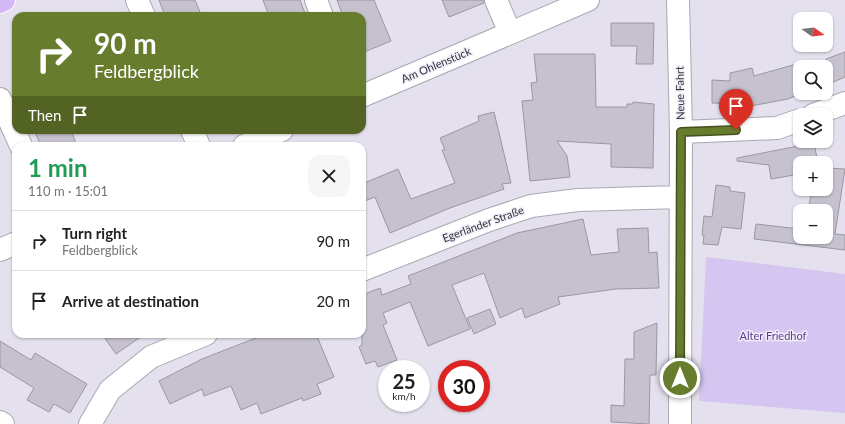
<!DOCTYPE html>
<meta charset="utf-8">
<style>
:root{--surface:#fff;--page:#f6f6f6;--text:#202124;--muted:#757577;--line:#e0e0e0}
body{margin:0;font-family:Lato,sans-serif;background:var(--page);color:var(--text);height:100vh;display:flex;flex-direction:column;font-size:15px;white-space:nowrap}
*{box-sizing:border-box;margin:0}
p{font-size:13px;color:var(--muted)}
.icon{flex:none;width:22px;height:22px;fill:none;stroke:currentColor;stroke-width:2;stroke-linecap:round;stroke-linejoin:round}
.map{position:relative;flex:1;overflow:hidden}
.drawer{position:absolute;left:12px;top:142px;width:354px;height:196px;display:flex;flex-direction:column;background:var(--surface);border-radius:12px;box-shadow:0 1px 3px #0004}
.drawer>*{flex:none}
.banner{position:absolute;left:12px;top:12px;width:354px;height:122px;border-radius:12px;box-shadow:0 1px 3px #0004;background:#687c2d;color:#fff;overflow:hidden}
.needle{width:26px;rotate:104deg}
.buttons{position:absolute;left:793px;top:12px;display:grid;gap:8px}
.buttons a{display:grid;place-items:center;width:40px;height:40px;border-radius:8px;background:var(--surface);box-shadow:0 1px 3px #0004;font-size:20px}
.speed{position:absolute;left:378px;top:360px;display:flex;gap:8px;font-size:20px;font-weight:700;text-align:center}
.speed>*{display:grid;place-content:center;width:52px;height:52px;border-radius:50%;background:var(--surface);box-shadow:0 1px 3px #0004;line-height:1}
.speed small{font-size:10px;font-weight:400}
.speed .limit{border:6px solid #d22;background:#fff;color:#111}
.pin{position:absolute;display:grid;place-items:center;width:34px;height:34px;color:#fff;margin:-41px -17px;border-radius:50% 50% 50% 0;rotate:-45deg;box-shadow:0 0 4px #0007}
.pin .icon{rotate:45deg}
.me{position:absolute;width:44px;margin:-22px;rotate:0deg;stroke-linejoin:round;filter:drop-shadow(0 0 3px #0008)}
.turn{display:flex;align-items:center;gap:14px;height:84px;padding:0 16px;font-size:18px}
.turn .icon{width:52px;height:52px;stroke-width:2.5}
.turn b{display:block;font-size:28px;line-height:34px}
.then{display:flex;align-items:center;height:38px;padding:0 16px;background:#0003;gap:8px;font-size:15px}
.round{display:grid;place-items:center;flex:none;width:42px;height:42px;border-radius:12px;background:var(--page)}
.overview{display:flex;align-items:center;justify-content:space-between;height:68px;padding:0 16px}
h1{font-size:24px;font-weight:700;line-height:30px;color:#1e9e55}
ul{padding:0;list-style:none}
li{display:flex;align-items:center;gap:12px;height:60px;padding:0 16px;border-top:1px solid var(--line)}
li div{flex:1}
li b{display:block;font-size:15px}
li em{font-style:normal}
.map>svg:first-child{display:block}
.green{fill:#d5c5f1}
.building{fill:#c6c1ce;stroke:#9a96a2}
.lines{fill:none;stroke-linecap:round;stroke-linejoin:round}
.minor-casing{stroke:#aba7b4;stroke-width:24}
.major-casing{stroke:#fff;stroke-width:24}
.minor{stroke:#fff;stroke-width:22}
.major{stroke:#d3b8f7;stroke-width:22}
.route-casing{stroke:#44511d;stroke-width:10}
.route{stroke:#687c2d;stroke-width:7}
.labels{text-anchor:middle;stroke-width:3;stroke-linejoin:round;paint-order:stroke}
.street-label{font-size:11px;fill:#343237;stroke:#f1edfa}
.park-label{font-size:11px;fill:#5f3b8c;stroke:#f1edfa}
</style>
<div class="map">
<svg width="845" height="424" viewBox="0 0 845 424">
<rect width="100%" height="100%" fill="#e4e0ed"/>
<path class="green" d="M 706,257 L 845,274 L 845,413 L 699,401 Z"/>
<path class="building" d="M 159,0 L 195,0 L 200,12 L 192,16 L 165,16 Z
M 263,0 L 300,0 L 306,16 L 269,16 Z
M 337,0 L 374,0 L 391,41 L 362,53 L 362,16 L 343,16 Z
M 442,0 L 484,0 L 484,3 L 449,17 Z
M 611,23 L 654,23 L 653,64 L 636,64 L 637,46 L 611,46 Z
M 845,52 L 845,77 L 826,85 L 826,59 Z
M 534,54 L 595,54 L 596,107 L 627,107 L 627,104 L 633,104 L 633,102 L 654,104 L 653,168 L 611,167 L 611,144 L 557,141 L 567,156 L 570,177 L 530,181 L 522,101 L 533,100 L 531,83 L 537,82 Z
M 800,63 L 800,93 L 802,93 L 788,99 L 751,106 L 750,104 L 712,103 L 712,80 L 730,81 L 730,73 L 752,68 L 754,76 Z
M 494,112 L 511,183 L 502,184 L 504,189 L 450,208 L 390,233 L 375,197 L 362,202 L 362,184 L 398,169 L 411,199 L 455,183 L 442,150 L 445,150 L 440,138 L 479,121 L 478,116 Z
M 34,130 L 71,130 L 77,146 L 41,146 Z
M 814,143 L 818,163 L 800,163 L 800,174 L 771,179 L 769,165 L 737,161 L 737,158 Z
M 826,168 L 845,169 L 835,234 L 845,235 L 845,250 L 754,239 L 756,224 L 800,229 L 800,237 L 826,237 L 826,211 L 808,211 L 812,189 L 826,189 Z
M 716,185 L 730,187 L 730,191 L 745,193 L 741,229 L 722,227 L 718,245 L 703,244 L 704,235 L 702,235 L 704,216 L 712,217 Z
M 583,219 L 591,255 L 619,252 L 617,229 L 648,228 L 649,253 L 657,252 L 659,288 L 616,289 L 558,297 L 560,304 L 525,318 L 522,308 L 500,318 L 484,273 L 452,285 L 470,329 L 428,346 L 410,302 L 383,313 L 387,323 L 383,325 L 397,360 L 378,367 L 375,361 L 366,364 L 359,347 L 362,345 L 362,295 L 380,288 L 382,295 L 411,284 L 408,276 L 517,233 Z
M 490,309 L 496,324 L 474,334 L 467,318 Z
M 657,323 L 656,375 L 650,375 L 649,424 L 611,422 L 611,405 L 624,406 L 625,359 L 634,359 L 634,332 Z
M 102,334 L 145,334 L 116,354 Z
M 266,334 L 316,334 L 334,377 L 317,384 L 321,394 L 303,401 L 302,398 L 261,414 L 257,403 L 241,410 L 231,386 L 204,396 L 202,389 L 170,404 L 159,381 L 202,359 Z
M 0,341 L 31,360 L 35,353 L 87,384 L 70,413 L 54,404 L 49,412 L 27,400 L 34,388 L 0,367 Z"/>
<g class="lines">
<defs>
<path id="minor" d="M 137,0 L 144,16
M 316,0 L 322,16
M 496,0 L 510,33
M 678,0 L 681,132 L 680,424
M 362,96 L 588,0
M 0,99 L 21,146
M 813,115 L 845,103
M 192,130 L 199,146
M 681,132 L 777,128 L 800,120
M 244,146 L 282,130
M 0,250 L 16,243
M 362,270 L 489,220 L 531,206 L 578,200 L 680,197
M 0,422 L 3,424
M 90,424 L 110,390 L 151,357 L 206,334"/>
<path id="major" d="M 0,2 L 4,0"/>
</defs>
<use href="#minor" class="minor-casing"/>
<use href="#major" class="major-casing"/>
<use href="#minor" class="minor"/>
<use href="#major" class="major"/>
</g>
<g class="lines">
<defs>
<path id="route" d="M 680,378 L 681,132 L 736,130"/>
</defs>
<use href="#route" class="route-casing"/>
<use href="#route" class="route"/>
</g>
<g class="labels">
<g class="street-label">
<text transform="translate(436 65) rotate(-23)" y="4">Am Ohlenstück</text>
<text transform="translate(680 93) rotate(-91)" y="4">Neue Fahrt</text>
<text transform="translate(483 224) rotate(-20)" y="4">Egerländer Straße</text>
</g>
<g class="park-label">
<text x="773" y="340">Alter Friedhof</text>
</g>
</g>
</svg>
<div class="buttons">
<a><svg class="needle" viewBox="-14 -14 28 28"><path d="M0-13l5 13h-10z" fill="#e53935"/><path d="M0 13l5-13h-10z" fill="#757577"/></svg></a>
<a><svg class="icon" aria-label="search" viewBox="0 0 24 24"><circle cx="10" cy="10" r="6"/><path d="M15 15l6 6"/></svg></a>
<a><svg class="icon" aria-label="layers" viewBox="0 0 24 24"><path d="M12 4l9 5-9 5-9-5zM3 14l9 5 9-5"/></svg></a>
<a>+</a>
<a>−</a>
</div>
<div class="speed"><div>25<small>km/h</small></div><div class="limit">30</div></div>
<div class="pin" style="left:736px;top:130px;background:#d93025"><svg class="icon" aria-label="arrive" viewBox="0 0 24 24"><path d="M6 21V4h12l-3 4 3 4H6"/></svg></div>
<svg class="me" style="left:680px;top:378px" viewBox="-20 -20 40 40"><circle r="17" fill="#687c2d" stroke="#fff" stroke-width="3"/><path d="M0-11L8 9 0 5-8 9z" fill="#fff"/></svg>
<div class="banner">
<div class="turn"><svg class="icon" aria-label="right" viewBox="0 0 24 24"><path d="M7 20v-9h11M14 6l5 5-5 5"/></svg><div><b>90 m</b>Feldbergblick</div></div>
<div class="then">Then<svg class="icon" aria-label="arrive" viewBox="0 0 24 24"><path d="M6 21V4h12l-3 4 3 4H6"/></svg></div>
</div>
<section class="drawer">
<div class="overview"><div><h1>1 min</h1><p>110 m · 15:01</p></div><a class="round"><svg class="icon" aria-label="close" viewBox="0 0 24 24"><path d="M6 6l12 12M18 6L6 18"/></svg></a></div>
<ul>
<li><svg class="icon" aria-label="right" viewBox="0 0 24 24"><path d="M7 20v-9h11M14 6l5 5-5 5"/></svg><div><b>Turn right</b><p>Feldbergblick</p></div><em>90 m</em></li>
<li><svg class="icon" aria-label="arrive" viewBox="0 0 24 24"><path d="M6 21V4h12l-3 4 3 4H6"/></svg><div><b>Arrive at destination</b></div><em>20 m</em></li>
</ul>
</section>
</div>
